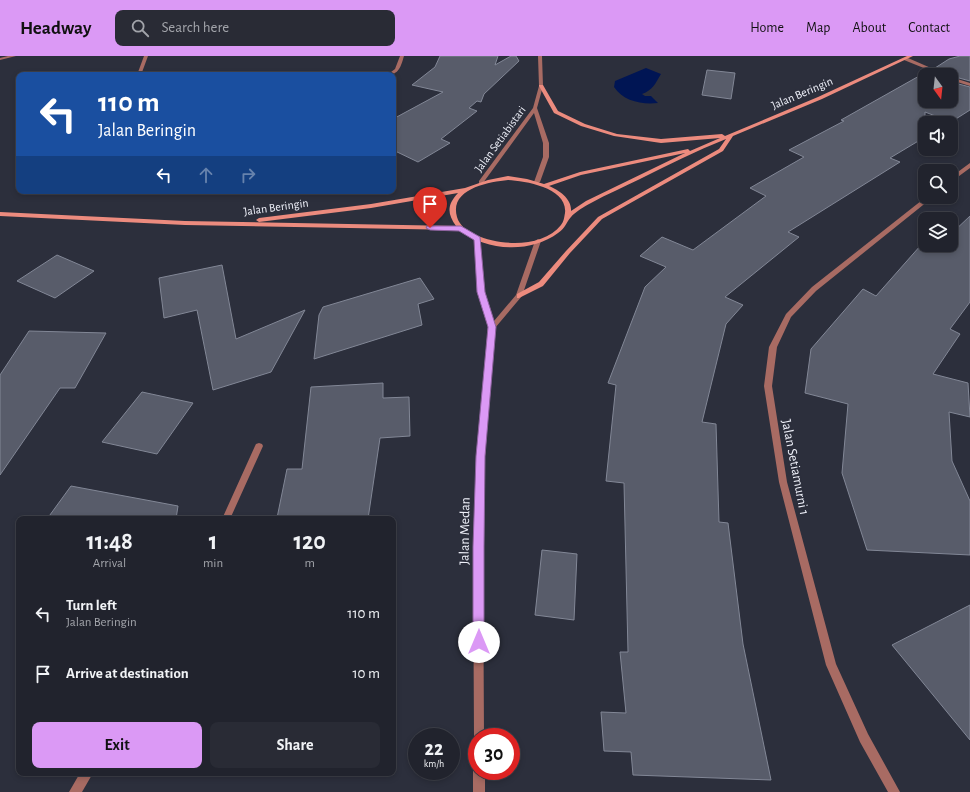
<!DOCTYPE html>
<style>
:root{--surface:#21232d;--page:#292b35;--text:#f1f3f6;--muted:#a2a4aa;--line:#3e4049;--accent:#db99f5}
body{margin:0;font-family:"Alegreya Sans",sans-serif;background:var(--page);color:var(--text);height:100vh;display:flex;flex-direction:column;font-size:15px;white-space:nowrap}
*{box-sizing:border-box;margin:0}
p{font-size:13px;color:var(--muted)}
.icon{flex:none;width:22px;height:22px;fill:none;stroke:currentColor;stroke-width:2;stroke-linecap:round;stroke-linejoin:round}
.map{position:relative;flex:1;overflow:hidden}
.panel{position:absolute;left:16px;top:460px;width:380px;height:260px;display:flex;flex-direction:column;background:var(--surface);border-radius:8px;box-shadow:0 2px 6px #0003,0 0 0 1px var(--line)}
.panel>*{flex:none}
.guide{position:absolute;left:16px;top:16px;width:380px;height:122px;border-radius:8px;box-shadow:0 2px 6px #0003,0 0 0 1px var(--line);background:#1a4fa0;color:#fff;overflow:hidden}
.needle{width:26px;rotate:165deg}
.tools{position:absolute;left:918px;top:12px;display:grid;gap:8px}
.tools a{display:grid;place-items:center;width:40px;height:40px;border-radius:8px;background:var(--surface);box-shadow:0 2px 6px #0003,0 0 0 1px var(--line);font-size:20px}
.speed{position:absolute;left:408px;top:672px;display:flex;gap:8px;font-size:20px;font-weight:700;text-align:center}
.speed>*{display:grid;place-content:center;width:52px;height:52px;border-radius:50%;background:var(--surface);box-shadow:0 2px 6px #0003,0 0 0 1px var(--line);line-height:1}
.speed small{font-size:10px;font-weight:400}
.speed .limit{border:6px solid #d22;background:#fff;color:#111}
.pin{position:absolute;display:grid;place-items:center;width:34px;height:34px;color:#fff;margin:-41px -17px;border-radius:50% 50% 50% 0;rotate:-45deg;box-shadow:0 0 4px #0007}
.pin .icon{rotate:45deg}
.me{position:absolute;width:44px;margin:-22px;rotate:0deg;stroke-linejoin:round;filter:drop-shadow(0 0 3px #0008)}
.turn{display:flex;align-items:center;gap:14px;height:84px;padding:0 16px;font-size:18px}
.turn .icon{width:52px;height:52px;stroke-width:2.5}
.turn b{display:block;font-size:28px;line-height:34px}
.lanes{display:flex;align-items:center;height:38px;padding:0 16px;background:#0003;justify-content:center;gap:20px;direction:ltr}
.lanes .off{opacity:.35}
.eta{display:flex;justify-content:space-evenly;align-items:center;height:68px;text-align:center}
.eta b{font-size:24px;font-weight:700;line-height:28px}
.action{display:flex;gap:8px;margin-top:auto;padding:8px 16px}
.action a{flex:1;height:46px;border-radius:8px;background:var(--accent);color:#111;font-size:16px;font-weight:700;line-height:46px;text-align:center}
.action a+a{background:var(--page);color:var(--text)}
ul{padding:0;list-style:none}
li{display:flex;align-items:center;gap:12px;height:60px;padding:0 16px}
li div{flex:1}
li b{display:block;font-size:15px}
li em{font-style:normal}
header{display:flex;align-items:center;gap:24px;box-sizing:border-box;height:56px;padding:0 20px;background:var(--accent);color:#111}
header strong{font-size:19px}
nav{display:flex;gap:22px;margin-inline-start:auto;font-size:14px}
.search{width:280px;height:36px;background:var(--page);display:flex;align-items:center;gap:10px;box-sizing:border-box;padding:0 14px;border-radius:8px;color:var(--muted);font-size:15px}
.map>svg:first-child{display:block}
.water{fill:#001554}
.building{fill:#585c6a;stroke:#828796}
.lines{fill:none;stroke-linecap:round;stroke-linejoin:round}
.street{fill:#a86b63;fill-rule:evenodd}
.secondary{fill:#ec8b7e;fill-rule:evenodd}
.route{fill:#db99f5;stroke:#8e639f}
.labels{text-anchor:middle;stroke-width:3.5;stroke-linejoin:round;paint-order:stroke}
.far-street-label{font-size:12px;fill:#eef0f9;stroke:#2c2f3c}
.street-label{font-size:14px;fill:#eef0f9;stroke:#2c2f3c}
</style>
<header>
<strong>Headway</strong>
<div class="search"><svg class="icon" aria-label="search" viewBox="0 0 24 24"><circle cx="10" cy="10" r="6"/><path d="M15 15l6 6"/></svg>Search here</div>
<nav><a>Home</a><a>Map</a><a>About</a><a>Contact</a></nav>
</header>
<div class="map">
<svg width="970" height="736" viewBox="0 0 970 736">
<rect width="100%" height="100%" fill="#2c2f3c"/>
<path class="water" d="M 646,12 L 661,18 C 655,28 653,34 642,38 L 645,40 L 651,40 L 658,47 C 642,49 623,45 614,31 L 615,25 Z"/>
<path class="building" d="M 440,0 L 498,0 L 495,9 L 511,0 L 516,0 L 519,5 L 484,38 L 481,46 L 477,45 L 469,52 L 477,55 L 441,83 L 450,87 L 418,106 L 393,94 L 393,63 L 443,36 L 412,29 L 435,11 Z
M 960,0 L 970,0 L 970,25 L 948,19 L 935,12 L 949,3 Z
M 707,14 L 735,17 L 731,43 L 702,39 Z
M 928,15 L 937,19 L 925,19 L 925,45 L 951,45 L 951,26 L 970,31 L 970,54 L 951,66 L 925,56 L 925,81 L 890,102 L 900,106 L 788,176 L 799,181 L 725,241 L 743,249 L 726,268 L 702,366 L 716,368 L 719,466 L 728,467 L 743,588 L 771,724 L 633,719 L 631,696 L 604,695 L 601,656 L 626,657 L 620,596 L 628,596 L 624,427 L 606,425 L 616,329 L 608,327 L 645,231 L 666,211 L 640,200 L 662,181 L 693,194 L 766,140 L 750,132 L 804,101 L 789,94 L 844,65 L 841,64 Z
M 970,160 L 970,246 L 950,273 L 960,278 L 933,318 L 968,327 L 970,361 L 949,356 L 952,405 L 970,445 L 970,499 L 867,494 L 842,417 L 848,348 L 805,337 L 811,293 L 863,233 L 876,240 L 921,189 L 934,195 L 940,189 L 951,189 L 951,178 Z
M 57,199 L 94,215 L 55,242 L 17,225 Z
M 222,209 L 236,283 L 305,254 L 271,316 L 213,334 L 197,254 L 164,262 L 159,222 Z
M 420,222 L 434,243 L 418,248 L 422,269 L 314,303 L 319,259 L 323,251 Z
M 29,275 L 106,277 L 75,332 L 60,332 L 0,419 L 0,319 Z
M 383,327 L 383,342 L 409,341 L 410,380 L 380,382 L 368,463 L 277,462 L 287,413 L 302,413 L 311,331 Z
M 142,336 L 193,347 L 157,398 L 102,386 Z
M 71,430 L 178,450 L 176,463 L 47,463 Z
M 542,494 L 577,498 L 574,564 L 535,559 Z
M 970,549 L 970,684 L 892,589 Z"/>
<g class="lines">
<path class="street" d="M 8,0 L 16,0 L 0,4 L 0,2 Z
M 144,0 L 148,0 L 141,19 L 137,19 Z
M 400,0 L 404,0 C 401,10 399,19 387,19 L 395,13 Z
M 538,0 L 542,0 L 543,30 L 537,52 L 549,87 L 549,101 L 540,126 L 537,128 L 534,126 L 543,101 L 543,87 L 534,57 L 483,127 L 479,127 L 479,125 L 533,52 L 539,30 Z
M 904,2 L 908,2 L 947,19 L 941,19 L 904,4 Z
M 951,21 L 970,27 L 970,30 L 951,24 Z
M 970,107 L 970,112 L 951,126 L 951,121 Z
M 926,141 L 933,141 L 816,235 L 791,261 L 777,291 L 772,330 L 787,426 L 836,608 L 868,678 L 900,736 L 888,736 L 860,686 L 826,609 L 779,426 L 764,330 L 769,291 L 786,258 L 812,231 Z
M 477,181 L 480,183 L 484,236 L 494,265 L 516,239 L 535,185 L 538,183 L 541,185 L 522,240 L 495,272 L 485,400 L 483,491 L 484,681 L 477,681 L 477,686 L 475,685 L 474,681 L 473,491 L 477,400 L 488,271 L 478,236 L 474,183 Z
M 259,387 L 262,388 L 263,390 L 230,463 L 222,463 L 255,390 L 256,388 Z
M 477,710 L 477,715 L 485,715 L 485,736 L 473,736 L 473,715 L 475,711 Z
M 80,717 L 93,717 L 82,736 L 69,736 Z"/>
<path class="secondary" d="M 907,0 L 913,0 L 822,43 L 733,80 L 723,95 L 602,163 L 570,197 L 543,230 L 519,242 L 517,242 L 517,238 L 539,226 L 566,195 L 598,161 L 719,93 L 726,83 C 696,95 668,109 640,123 C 624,131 607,138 591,147 C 585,150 575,156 571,161 C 566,166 566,172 558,177 C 530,198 486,195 459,174 L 185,169 L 0,160 L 0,156 L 185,165 L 456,170 C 447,157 447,149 458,137 L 371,152 L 259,166 L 256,164 L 259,162 L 371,148 L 465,132 L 488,124 L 508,120 L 527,123 L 544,128 L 580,116 L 688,93 L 690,95 L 720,82 L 661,87 L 614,80 L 581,70 L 554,57 L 539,30 L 539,29 L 543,29 L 558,55 L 585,68 L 617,78 L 661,83 L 722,78 L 725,80 L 818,41 ZM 685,97 L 586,145 L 571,155 C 572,143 559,134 549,130 L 581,119 ZM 508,124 C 526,125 568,132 565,157 C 564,162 564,165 561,169 C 543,192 500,190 476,179 C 468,176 459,169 457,161 C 449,133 488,126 508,124 Z"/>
</g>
<path class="route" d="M 427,170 L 461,170 L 480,181 L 485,236 L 496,271 L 485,400 L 484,491 L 484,586 L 483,590 L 479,591 L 475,590 L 473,586 L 473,491 L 476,400 L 488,271 L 477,236 L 474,184 L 459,175 L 430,174 L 426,172 Z"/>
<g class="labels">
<g class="far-street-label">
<text transform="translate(802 37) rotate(-23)" y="4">Jalan Beringin</text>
<text transform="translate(500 83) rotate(-54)" y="4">Jalan Setiabistari</text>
<text transform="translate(276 151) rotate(-8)" y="4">Jalan Beringin</text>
</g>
<g class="street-label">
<text transform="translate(796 411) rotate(79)" y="5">Jalan Setiamurni 1</text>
<text transform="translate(464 475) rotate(-89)" y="5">Jalan Medan</text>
</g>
</g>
</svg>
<div class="tools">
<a><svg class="needle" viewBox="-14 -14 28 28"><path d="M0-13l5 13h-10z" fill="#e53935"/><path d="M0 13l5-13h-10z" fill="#a2a4aa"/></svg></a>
<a><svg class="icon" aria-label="sound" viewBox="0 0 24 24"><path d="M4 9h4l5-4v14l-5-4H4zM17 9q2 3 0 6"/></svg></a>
<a><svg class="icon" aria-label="search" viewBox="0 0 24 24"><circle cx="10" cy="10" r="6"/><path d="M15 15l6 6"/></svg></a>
<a><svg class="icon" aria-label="layers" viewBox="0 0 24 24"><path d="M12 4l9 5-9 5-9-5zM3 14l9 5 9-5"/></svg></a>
</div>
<div class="speed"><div>22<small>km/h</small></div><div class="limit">30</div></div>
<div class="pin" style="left:430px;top:172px;background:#d93025"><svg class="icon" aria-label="arrive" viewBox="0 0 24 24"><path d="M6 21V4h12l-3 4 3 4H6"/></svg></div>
<svg class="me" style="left:479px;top:586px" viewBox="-20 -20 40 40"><circle r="19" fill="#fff"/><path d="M0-13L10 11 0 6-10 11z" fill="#db99f5"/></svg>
<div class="guide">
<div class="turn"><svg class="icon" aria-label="left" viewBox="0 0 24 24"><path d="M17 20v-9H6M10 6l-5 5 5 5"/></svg><div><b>110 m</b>Jalan Beringin</div></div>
<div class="lanes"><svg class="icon" aria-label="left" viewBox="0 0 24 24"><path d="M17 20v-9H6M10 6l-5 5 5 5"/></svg><svg class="icon off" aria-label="ahead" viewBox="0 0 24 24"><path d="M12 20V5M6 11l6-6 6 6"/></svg><svg class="icon off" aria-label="right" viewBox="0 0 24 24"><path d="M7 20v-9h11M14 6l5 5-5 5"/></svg></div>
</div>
<section class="panel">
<div class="eta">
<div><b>11:48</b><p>Arrival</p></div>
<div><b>1</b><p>min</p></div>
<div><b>120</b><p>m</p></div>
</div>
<ul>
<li><svg class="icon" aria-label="left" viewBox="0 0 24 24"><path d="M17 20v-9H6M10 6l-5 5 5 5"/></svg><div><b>Turn left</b><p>Jalan Beringin</p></div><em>110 m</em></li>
<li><svg class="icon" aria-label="arrive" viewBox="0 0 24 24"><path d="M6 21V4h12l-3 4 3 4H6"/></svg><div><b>Arrive at destination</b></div><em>10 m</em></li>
</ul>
<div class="action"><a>Exit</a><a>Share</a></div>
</section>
</div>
